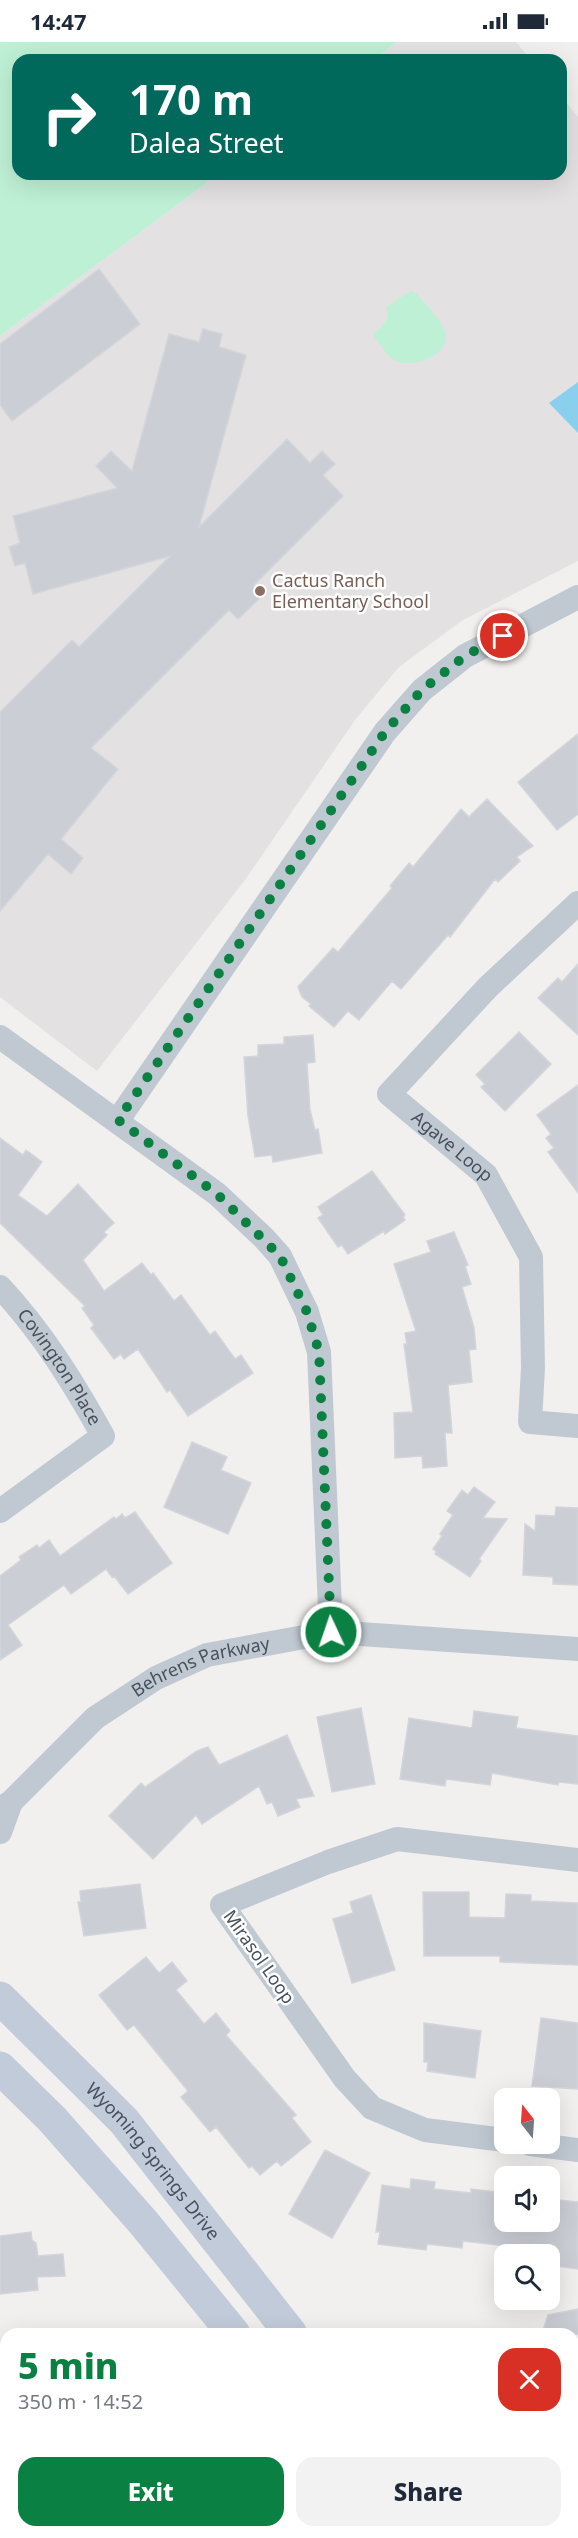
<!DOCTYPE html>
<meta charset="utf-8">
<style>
:root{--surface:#fff;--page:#f2f2f3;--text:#1f2937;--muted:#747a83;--accent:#0b8043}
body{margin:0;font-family:"Noto Sans",sans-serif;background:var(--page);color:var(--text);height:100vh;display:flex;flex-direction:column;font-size:22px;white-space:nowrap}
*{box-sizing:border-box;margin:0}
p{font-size:20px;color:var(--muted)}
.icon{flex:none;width:33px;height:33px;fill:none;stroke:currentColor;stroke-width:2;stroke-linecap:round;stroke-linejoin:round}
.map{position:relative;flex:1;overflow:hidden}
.drawer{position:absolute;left:0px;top:2286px;width:579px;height:210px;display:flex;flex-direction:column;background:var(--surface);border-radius:18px 18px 0 0;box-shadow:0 6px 24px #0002}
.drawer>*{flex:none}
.top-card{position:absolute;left:12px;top:12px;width:555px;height:126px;border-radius:18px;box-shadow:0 6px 24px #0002;background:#00695c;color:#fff;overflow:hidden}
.needle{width:39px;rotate:343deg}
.tools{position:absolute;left:494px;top:2046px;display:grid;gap:12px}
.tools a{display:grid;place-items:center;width:66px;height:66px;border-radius:12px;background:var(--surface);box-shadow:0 6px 24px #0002;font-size:30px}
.pin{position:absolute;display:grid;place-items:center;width:51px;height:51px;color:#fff;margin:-26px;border:3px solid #fff;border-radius:50%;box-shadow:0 2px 6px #0007}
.me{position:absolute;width:66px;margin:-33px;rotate:357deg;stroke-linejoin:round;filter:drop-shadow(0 0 4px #0008)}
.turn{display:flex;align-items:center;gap:21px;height:126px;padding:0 18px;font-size:27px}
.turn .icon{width:78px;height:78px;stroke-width:2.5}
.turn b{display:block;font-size:42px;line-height:51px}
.round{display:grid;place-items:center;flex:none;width:63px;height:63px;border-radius:18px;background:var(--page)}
.summary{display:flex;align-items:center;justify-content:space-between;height:102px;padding:0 18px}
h1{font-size:36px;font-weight:800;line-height:45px;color:var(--accent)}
.button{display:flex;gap:12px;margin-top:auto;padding:12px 18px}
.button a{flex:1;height:69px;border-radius:18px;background:var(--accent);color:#fff;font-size:24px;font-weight:800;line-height:69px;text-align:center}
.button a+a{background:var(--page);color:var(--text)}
.status{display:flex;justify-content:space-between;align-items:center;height:42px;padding:0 30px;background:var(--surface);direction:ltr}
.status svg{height:16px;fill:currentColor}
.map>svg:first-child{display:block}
.education{fill:#e3e1e1}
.green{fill:#bef0d5}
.water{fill:#8ad0ee}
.building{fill:#cbced5;stroke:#d3d5db;stroke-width:1.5}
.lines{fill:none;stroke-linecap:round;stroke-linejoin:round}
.street{stroke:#c0c9d2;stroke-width:24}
.secondary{stroke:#c2cbd9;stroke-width:33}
.route{stroke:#0b8043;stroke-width:10;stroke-dasharray:0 18}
.education-dot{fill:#8d6e63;stroke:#fff;stroke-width:2}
.labels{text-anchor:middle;stroke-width:5;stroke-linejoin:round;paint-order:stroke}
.education-label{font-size:18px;fill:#785e54;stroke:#fff;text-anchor:start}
.street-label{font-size:18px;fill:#47515d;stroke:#fff}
</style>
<div class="status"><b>14:47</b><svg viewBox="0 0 49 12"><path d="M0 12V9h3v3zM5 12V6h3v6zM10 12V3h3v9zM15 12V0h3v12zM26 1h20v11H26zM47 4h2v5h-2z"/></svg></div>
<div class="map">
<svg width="578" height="2496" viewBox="0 0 578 2496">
<rect width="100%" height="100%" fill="#f2f0ef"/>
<path class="education" d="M 397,0 L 516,0 L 531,18 L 373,18 Z
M 561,54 L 578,75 L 578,519 L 463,578 L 399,625 L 355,678 L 245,838 L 97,1029 L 0,955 L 0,294 L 219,132 L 561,132 Z"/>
<path class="green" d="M 0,0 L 397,0 L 373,18 L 18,18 L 18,132 L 219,132 L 0,294 Z
M 411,249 L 417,252 C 424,261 443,280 445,290 C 451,314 411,328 394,318 C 386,313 379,300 373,293 C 382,285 392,277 386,265 Z"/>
<path class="water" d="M 578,340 L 578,391 L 549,361 Z"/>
<path class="building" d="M 99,227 L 140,282 L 12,379 L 0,363 L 0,302 Z
M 203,287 L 222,292 L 219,305 L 246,313 L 199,485 L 287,397 L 310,421 L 322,409 L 335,422 L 323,433 L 343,454 L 254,543 L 264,552 L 238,577 L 229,568 L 91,706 L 118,727 L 61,797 L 83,816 L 71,832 L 48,812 L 0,869 L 0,670 L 72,598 L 79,605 L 170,514 L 33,552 L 25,521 L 15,524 L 9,505 L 20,501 L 13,474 L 117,446 L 96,424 L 111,409 L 132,429 L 169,292 L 199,300 Z
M 578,692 L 578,772 L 557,788 L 518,740 Z
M 487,757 L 533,804 L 517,815 L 520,819 L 498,840 L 495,837 L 450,895 L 448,893 L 401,947 L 392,939 L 359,978 L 348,969 L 334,985 L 309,964 L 311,962 L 302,955 L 298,945 L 333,906 L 338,910 L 392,846 L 390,844 L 409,821 L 413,825 L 461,767 L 469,775 Z
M 578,922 L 578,993 L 538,956 L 558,936 L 562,940 Z
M 519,990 L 551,1022 L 505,1069 L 481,1045 L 485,1042 L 476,1033 Z
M 313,993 L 315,1020 L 307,1021 L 310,1068 L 315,1088 L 318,1087 L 322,1111 L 273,1120 L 272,1113 L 255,1115 L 248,1074 L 244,1015 L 258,1014 L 258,1003 L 284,1002 L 284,995 Z
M 578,1043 L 578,1151 L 548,1110 L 554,1106 L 546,1096 L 551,1092 L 537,1073 Z
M 0,1096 L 23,1113 L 26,1108 L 42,1120 L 18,1153 L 47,1174 L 78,1142 L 114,1181 L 104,1190 L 107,1193 L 83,1218 L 104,1249 L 142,1221 L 151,1233 L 153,1231 L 174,1259 L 181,1253 L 210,1293 L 215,1289 L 235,1317 L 241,1313 L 253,1331 L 188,1374 L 170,1348 L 167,1350 L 138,1307 L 124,1317 L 121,1312 L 114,1317 L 91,1286 L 94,1283 L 82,1266 L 85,1264 L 0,1181 Z
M 372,1129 L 405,1173 L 403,1175 L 405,1178 L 385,1192 L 384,1189 L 348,1212 L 342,1203 L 338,1205 L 318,1176 L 323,1173 L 318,1165 Z
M 454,1190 L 468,1223 L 465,1224 L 471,1242 L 462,1245 L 474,1286 L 476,1307 L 469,1308 L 472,1340 L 448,1343 L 452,1391 L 445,1391 L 447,1424 L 423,1426 L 422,1414 L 395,1416 L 394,1371 L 413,1370 L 404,1302 L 407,1302 L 405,1291 L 416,1289 L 394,1222 L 431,1210 L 427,1199 Z
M 192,1400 L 227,1415 L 221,1428 L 251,1441 L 228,1492 L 164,1465 Z
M 474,1445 L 495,1460 L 483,1476 L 507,1477 L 479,1517 L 481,1519 L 470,1535 L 435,1512 L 436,1509 L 433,1507 L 442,1494 L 440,1492 L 453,1473 L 447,1469 L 462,1448 L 468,1453 Z
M 556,1465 L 578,1466 L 578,1543 L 553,1542 L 553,1535 L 523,1533 L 525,1482 L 535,1489 L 536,1473 L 555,1474 Z
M 135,1470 L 172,1521 L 128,1552 L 114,1534 L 112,1535 L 106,1527 L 71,1552 L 64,1543 L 8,1583 L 22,1603 L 0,1618 L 0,1534 L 21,1518 L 19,1515 L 37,1503 L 39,1506 L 49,1498 L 60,1514 L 114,1475 L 116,1477 L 122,1472 L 125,1476 Z
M 361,1666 L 375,1742 L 332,1750 L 317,1675 Z
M 474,1669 L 518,1675 L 516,1686 L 578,1694 L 578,1742 L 559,1740 L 558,1743 L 492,1731 L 490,1743 L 446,1737 L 445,1744 L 400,1737 L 409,1676 L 472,1686 Z
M 287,1693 L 314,1754 L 296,1757 L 300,1765 L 278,1774 L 272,1760 L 267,1762 L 259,1744 L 202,1782 L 196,1773 L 153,1817 L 109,1774 L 141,1741 L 145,1745 L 197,1709 L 208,1705 L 219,1723 Z
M 140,1842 L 146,1886 L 84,1894 L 78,1860 L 81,1860 L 80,1849 Z
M 423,1850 L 469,1850 L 469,1875 L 505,1876 L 506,1852 L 531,1853 L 531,1859 L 578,1861 L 578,1923 L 500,1920 L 500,1914 L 424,1914 Z
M 371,1853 L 395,1928 L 352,1941 L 333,1877 L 353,1871 L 350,1860 Z
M 146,1915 L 159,1931 L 172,1920 L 187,1939 L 176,1948 L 204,1982 L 216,1971 L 230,1989 L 226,1993 L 296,2073 L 292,2076 L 311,2100 L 281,2124 L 277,2119 L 260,2133 L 252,2124 L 249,2126 L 216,2085 L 210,2090 L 181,2055 L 188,2049 L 134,1983 L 127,1988 L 99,1953 Z
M 541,1976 L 578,1981 L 578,2047 L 532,2044 Z
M 424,1981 L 481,1989 L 475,2036 L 427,2029 L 428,2020 L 424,2020 Z
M 325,2108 L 370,2131 L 332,2196 L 289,2172 Z
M 411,2137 L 435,2140 L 434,2147 L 471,2151 L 471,2147 L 496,2150 L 495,2153 L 498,2153 L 495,2180 L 549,2180 L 549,2157 L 578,2160 L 578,2227 L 549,2223 L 549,2212 L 509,2212 L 510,2206 L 506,2204 L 463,2199 L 462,2206 L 427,2202 L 426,2208 L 378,2202 L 380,2190 L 376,2190 L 382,2143 L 410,2147 Z
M 31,2190 L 32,2198 L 36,2201 L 38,2214 L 63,2212 L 65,2234 L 37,2235 L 38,2248 L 0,2252 L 0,2194 Z
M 578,2267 L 578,2292 L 542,2292 L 548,2273 Z"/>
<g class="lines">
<g class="street">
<path id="s1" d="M 578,861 L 488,945 L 389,1052 L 486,1133 L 531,1215 L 533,1326 L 530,1380 L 578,1384"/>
<path d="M 0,995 L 217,1152 L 264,1196 L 280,1214 L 307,1270 L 319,1310 L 331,1590"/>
<path d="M 118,1078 L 385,690 L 422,648 L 465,614 L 578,555"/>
<path id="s2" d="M 0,1245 C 42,1290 73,1340 103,1394 L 0,1469"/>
<path id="s3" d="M 11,1760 L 95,1676 L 156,1636 L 207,1613 L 331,1590 L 578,1607"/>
<path d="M 0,1767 L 11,1760 L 0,1790"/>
<path d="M 504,2098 L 425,2088 L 372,2066 L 345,2037 L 222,1863 L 328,1820 L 397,1797 L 578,1818"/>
<path d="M 530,2102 L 578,2108"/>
</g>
<g class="secondary">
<path id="s4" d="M 0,1956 L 124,2079 L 291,2292"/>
<path d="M 0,2026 L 52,2077 L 143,2180 L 234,2292"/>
<path d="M 365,2490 L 369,2496"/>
<path d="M 425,2490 L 428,2496"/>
</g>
</g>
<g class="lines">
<path class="route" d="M 331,1590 L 319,1310 L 307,1270 L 280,1214 L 217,1152 L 118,1078 L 385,690 L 422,648 L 465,614 L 503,594"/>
</g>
<circle class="education-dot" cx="260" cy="549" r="6"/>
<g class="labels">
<g class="education-label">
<text x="272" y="545">Cactus Ranch<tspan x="272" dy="21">Elementary School</tspan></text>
</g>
<g class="street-label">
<text dy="6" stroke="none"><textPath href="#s1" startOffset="351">Agave Loop</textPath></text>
<text dy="6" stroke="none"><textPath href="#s2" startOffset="100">Covington Place</textPath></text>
<text dy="6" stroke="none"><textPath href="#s3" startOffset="238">Behrens Parkway</textPath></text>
<text transform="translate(259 1915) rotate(55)" y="6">Mirasol Loop</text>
<text dy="6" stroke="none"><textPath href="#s4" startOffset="224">Wyoming Springs Drive</textPath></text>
</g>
</g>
</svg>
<div class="tools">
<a><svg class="needle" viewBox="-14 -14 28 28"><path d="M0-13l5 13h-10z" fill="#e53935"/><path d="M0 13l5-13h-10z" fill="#747a83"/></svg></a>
<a><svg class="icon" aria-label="sound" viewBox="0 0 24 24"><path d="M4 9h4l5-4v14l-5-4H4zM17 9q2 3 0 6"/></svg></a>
<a><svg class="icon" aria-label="search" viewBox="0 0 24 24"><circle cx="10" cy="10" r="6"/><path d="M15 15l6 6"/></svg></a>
</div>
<div class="pin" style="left:503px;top:594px;background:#d93025"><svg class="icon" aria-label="arrive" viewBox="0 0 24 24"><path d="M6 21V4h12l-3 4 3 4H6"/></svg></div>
<svg class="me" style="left:331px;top:1590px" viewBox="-20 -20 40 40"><circle r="17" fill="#0b8043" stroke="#fff" stroke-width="3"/><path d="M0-11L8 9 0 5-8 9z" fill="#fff"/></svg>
<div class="top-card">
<div class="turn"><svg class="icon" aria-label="right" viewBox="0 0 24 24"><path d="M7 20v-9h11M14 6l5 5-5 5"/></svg><div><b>170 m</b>Dalea Street</div></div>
</div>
<section class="drawer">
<div class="summary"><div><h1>5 min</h1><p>350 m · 14:52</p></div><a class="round" style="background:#d93025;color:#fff"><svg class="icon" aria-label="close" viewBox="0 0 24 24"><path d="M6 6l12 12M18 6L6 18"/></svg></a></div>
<div class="button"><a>Exit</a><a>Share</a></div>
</section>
</div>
